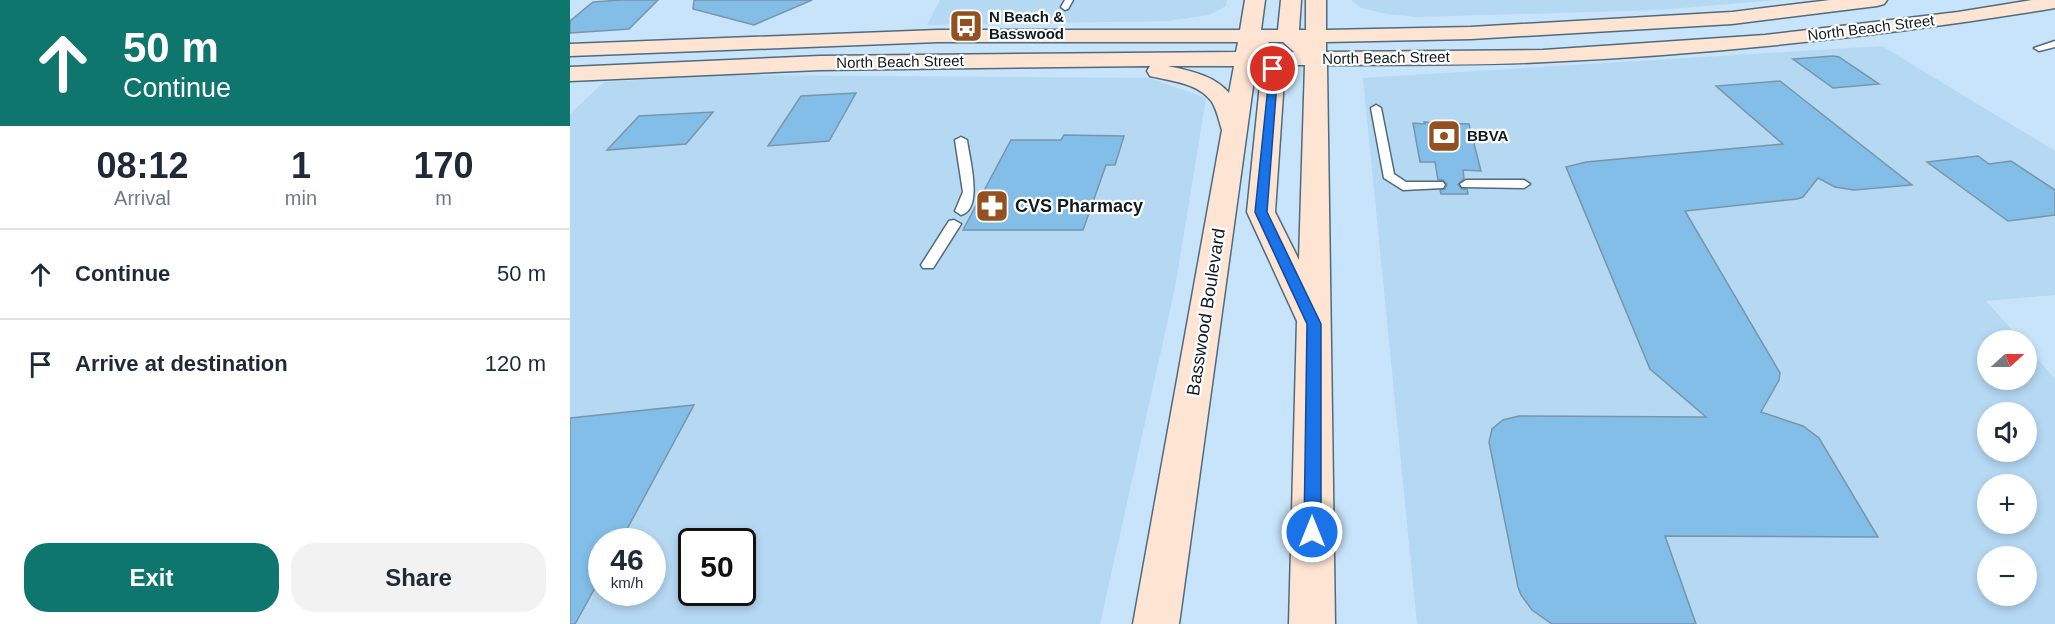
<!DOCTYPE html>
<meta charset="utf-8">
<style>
:root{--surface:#fff;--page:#f2f2f3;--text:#1f2937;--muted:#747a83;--line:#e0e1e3;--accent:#0f766e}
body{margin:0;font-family:Helvetica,sans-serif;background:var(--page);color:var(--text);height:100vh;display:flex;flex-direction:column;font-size:22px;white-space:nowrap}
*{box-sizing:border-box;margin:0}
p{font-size:20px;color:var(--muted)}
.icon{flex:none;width:33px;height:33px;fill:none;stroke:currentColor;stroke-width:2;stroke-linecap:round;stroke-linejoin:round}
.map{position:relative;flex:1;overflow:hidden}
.side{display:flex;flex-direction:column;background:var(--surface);width:570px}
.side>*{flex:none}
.hud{background:#0f766e;color:#fff;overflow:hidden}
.needle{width:39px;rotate:69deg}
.tools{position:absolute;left:1407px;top:330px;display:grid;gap:12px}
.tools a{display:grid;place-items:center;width:60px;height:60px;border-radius:50%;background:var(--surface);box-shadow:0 3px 9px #0003;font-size:30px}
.speed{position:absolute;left:18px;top:528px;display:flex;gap:12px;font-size:30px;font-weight:700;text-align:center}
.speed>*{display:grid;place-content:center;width:78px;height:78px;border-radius:50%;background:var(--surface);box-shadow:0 3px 9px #0003;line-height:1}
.speed small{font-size:15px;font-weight:400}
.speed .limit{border:3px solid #111;border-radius:9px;background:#fff;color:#111}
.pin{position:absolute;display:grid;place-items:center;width:51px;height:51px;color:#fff;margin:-26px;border:3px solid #fff;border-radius:50%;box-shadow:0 2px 6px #0007}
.me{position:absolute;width:66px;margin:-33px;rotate:0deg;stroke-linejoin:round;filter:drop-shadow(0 0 4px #0008)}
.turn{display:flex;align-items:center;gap:21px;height:126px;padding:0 24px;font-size:27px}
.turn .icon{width:78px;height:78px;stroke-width:2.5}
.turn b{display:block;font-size:42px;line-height:51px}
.eta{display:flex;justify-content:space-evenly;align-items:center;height:102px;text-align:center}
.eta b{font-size:36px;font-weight:600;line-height:42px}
.action{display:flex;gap:12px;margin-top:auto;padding:12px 24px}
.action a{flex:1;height:69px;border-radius:24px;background:var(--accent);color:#fff;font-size:24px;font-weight:600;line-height:69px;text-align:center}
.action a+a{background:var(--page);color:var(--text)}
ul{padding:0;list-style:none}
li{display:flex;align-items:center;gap:18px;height:90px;padding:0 24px;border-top:2px solid var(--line)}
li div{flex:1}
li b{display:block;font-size:22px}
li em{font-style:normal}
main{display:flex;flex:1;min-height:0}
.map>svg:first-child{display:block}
.built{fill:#b5d8f3;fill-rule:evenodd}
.building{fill:#82bee8;stroke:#7995a9;stroke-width:1.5}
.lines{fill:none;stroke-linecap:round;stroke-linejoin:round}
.service-casing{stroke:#516b7e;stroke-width:3}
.secondary-casing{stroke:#516b7e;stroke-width:3}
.service{fill:#fff;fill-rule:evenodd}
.secondary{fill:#fde4d3;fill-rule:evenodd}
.route{fill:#1a73e8;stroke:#114b97;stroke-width:1.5}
.labels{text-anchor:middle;stroke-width:4.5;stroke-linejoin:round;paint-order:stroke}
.far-poi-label{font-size:15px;font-weight:bold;fill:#0f1a22;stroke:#fff;text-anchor:start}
.far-street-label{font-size:15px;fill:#0f1a22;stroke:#fff}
.poi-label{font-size:18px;font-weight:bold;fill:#0f1a22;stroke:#fff;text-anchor:start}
.street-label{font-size:18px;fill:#0f1a22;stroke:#fff}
</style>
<main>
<section class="side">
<div class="hud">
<div class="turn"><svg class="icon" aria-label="ahead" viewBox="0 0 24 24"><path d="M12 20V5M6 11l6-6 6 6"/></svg><div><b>50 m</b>Continue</div></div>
</div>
<div class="eta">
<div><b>08:12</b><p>Arrival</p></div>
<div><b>1</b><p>min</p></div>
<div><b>170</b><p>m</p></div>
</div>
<ul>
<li><svg class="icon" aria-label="ahead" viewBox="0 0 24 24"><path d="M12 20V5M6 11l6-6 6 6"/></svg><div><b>Continue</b></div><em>50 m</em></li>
<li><svg class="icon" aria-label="arrive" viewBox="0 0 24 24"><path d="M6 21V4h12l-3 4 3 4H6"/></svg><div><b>Arrive at destination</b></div><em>120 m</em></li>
</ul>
<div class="action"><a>Exit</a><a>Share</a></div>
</section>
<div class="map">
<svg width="1485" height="624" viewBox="0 0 1485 624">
<rect width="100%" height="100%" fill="#c7e4fa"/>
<path class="built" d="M 370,0 L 657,0 L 656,6 L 639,15 L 598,21 L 357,25 Z
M 781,0 L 1206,0 L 1089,10 L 846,17 L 817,14 L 791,8 Z
M 1312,46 L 1485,151 L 1485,295 L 1416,301 L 1451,340 L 1418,340 L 1418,380 L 1456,380 L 1457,347 L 1485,379 L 1485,624 L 847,624 L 793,78 ZM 1418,412 L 1456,412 L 1456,452 L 1418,452 ZM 1418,484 L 1456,484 L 1456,524 L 1418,524 ZM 1418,556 L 1456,556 L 1456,596 L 1418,596 Z
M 158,75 L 579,78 L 636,98 L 605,288 L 530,624 L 0,624 L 0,114 L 34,82 ZM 32,542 L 82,542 L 82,592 L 32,592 ZM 122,542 L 172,542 L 172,592 L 122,592 Z"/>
<path class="building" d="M 50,0 L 88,0 L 59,29 L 0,33 L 0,21 L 23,2 Z
M 124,0 L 242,0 L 184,25 L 123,9 Z
M 1263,56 L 1269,57 L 1309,84 L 1263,88 L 1223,59 Z
M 1210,81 L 1342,185 L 1284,190 L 1265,187 L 1248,178 L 1233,197 L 1227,199 L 1115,211 L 1210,373 L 1209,380 L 1191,412 L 1233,426 L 1249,438 L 1308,537 L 1095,536 L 1126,624 L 982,624 L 962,610 L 951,595 L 948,587 L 919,442 L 922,429 L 933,420 L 949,416 L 1136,417 L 1080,369 L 996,167 L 1016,162 L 1213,144 L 1146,86 Z
M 286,93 L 259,141 L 198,146 L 231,96 Z
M 143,112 L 116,144 L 37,150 L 69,116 Z
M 854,122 L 899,124 L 911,171 L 893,170 L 894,178 L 888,185 L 892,189 L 897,189 L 898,194 L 871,194 L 870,190 L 875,189 L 877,184 L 873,180 L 868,180 L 865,162 L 850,162 L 843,123 L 855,124 Z
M 494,135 L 554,136 L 545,165 L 536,165 L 513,230 L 393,230 L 441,140 L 491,140 Z
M 1408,156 L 1419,164 L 1441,161 L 1485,190 L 1485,215 L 1438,221 L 1357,162 Z
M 124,405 L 50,542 L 32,542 L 32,575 L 5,624 L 0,624 L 0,418 Z"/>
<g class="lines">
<defs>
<path id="service" d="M 495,0 L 503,0 L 498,9 L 495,10 L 491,7 Z
M 1485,41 L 1485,47 L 1469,51 L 1464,48 Z
M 806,105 L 811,108 L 824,174 L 836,182 L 873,182 L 875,185 L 873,188 L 833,190 L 814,178 L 801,108 Z
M 391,137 L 397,140 C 399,157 414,209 391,215 L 385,211 L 393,192 L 385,140 Z
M 896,180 L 954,180 L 960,184 L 954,188 L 892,187 L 890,184 Z
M 384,220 L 391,224 L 365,265 L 363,268 L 353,268 L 351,265 L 379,221 Z"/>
<path id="secondary" d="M 675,0 L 695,0 L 691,30 L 708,30 L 711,0 L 731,0 L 729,30 L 736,30 L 736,0 L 756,0 L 756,30 L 901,27 L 1162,12 L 1260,0 L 1317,0 L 1314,4 L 1307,6 L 1162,24 L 901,39 L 756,42 L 756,52 L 973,50 L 1195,35 L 1388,12 L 1462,0 L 1485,0 L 1485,8 C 1316,36 1146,54 975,62 C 902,66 829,64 757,65 L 765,624 L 719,624 L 727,321 L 677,212 L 692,65 L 686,65 L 609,624 L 563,624 L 652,130 C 649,121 647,110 642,102 C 629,83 601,81 580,76 L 577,71 L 580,66 L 250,70 L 0,81 L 0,67 L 250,56 L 666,52 L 668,42 L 368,42 L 0,56 L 0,44 L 368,30 L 670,30 ZM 698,42 L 713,42 L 724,52 L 709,52 ZM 715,65 L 735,65 L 729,260 L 705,212 ZM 598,66 L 664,66 L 659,93 C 644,75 620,71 598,66 Z"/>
</defs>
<use href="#service" class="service-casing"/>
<use href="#secondary" class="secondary-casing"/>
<use href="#service" class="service"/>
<use href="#secondary" class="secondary"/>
</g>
<path class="route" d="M 700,67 L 708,69 L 697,212 L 751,324 L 751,532 L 749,537 L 742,539 L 736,537 L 734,532 L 737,324 L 685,212 Z"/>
<defs>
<symbol id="bus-square" viewBox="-11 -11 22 22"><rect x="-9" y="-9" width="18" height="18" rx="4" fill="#93511f" stroke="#fff"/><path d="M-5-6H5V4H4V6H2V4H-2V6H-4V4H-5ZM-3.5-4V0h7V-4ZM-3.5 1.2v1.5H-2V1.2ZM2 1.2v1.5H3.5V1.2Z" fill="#fff"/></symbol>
<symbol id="bank-square" viewBox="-11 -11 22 22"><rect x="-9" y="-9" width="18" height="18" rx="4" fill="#93511f" stroke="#fff"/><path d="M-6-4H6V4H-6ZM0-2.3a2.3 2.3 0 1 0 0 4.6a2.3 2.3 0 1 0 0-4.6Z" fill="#fff"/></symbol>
<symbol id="pharmacy-square" viewBox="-11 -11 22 22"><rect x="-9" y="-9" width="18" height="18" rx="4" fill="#93511f" stroke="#fff"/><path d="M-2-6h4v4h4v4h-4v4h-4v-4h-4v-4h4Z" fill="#fff"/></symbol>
</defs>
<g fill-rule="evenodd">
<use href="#bus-square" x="377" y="7" width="38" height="38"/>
<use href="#bank-square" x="855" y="117" width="38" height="38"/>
<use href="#pharmacy-square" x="403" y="187" width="38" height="38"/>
</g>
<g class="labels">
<g class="far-poi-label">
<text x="419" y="22">N Beach &amp;<tspan x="419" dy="17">Basswood</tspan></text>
<text x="897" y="141">BBVA</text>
</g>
<g class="far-street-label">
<text transform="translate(1301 28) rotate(-7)" y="5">North Beach Street</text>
<text transform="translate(816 58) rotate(-1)" y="5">North Beach Street</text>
<text transform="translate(330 62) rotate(-1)" y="5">North Beach Street</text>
</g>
<g class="poi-label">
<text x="445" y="212">CVS Pharmacy</text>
</g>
<g class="street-label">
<text transform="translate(636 312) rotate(-81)" y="6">Basswood Boulevard</text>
</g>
</g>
</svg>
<div class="tools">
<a><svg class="needle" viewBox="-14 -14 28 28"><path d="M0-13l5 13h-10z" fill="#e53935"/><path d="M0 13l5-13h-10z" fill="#747a83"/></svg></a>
<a><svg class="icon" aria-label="sound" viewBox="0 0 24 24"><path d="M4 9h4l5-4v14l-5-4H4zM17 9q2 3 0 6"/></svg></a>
<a>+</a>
<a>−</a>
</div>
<div class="speed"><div>46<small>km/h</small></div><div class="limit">50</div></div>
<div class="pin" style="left:703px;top:69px;background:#d93025"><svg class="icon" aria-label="arrive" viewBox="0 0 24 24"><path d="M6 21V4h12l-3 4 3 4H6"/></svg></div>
<svg class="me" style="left:742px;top:532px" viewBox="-20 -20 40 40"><circle r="17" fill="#1a73e8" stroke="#fff" stroke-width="3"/><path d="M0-11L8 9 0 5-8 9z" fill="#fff"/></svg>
</div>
</main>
